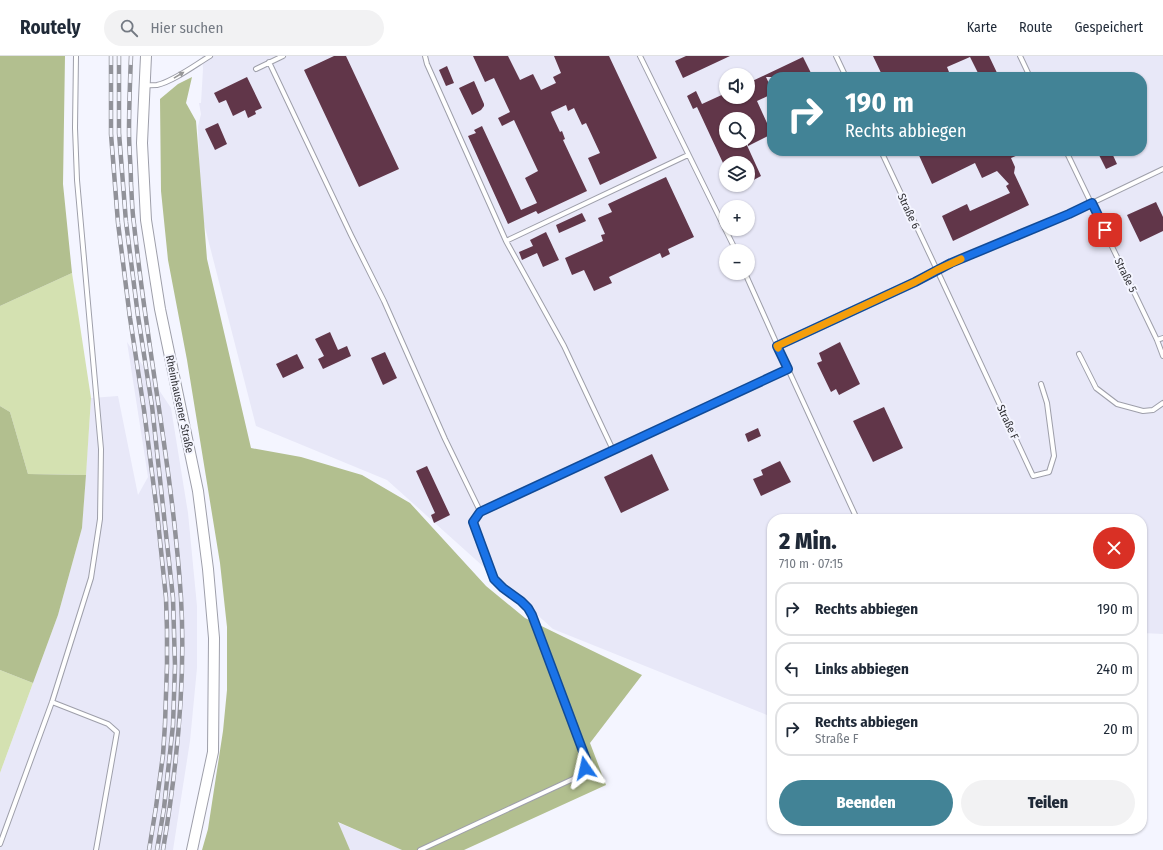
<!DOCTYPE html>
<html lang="de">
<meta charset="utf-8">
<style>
:root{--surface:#fff;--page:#f2f2f3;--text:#1f2937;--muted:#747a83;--line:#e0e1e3;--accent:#428396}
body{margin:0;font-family:"Fira Sans Condensed",sans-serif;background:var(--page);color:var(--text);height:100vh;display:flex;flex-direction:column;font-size:15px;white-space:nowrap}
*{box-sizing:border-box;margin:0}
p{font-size:13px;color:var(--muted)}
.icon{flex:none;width:22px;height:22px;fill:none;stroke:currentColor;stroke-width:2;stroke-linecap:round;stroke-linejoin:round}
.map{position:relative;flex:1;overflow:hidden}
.panel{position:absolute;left:767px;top:458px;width:380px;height:320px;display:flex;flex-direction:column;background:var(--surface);border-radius:16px;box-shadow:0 1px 3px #0004}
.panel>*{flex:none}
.hud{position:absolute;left:767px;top:16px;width:380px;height:84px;border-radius:16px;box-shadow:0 1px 3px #0004;background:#428396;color:#fff;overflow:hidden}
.buttons{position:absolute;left:719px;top:12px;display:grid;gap:8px}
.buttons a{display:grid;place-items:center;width:36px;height:36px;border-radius:50%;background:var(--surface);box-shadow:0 1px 3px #0004;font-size:20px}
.pin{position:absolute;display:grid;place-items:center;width:34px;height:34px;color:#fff;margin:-17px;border-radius:8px;box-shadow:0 2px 6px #0006}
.me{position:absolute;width:44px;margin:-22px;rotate:349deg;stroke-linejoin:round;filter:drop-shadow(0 0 3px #0008)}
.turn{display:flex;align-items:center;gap:14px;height:84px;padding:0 12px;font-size:18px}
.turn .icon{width:52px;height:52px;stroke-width:2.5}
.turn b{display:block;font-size:28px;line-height:34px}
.round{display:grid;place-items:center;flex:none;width:42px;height:42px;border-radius:21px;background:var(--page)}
.head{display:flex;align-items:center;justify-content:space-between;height:68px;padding:0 12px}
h1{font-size:24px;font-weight:800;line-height:30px}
.action{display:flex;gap:8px;margin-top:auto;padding:8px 12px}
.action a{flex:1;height:46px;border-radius:24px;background:var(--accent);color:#fff;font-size:16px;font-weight:800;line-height:46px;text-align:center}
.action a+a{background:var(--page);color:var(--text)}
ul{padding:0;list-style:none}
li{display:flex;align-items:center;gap:12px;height:54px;margin:0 8px 6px;padding:0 4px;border:2px solid var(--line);border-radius:16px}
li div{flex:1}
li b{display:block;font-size:15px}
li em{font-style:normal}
header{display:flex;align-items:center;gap:24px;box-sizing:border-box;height:56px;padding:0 20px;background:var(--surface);border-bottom:1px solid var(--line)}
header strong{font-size:19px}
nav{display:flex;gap:22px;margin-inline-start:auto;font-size:14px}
.search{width:280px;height:36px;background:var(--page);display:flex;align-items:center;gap:10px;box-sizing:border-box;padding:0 14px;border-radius:22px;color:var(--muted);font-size:15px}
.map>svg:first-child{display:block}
.built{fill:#e8e8f8;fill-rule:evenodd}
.green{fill:#d4e1b1}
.forest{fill:#b2bf8f}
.building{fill:#613649}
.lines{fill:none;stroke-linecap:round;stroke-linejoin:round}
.service-casing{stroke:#9e9faa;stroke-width:6}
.tertiary-casing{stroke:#9e9faa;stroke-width:12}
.service{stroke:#fff;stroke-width:4}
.tertiary{stroke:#fff;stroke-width:10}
.rail-casing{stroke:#919299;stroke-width:4.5}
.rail{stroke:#f4f5ff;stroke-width:3;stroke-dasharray:9;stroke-linecap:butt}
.oneway{fill:#979799}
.route-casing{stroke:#114b97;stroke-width:10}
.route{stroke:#1a73e8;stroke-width:7}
.slow{stroke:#f59e0b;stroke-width:7}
.labels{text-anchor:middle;stroke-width:4;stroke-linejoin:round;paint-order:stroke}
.street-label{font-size:11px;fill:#2f2f33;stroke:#f4f5ff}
</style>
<header>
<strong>Routely</strong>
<div class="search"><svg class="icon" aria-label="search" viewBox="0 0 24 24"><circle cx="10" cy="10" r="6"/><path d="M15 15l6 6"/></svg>Hier suchen</div>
<nav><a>Karte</a><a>Route</a><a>Gespeichert</a></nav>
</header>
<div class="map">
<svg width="1163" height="794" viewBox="0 0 1163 794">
<rect width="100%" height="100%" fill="#f4f5ff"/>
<path class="built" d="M 202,0 L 1163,0 L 1163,578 L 1142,577 L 1142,463 L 772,463 L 772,661 L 553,573 L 387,424 L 256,370 L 200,152 L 198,70 L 201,58 L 199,47 L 201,47 L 203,13 ZM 726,19 L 748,19 L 748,41 L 726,41 ZM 772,21 L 1142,21 L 1142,95 L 772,95 ZM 726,63 L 748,63 L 748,85 L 726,85 ZM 726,107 L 748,107 L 748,129 L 726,129 ZM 726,151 L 748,151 L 748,173 L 726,173 ZM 726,195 L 748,195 L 748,217 L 726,217 Z
M 127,286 L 171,352 L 188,457 L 197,550 L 197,612 L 190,685 L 173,794 L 0,794 L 0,717 L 58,559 L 82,472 L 91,342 L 118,340 L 138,439 L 148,421 Z
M 337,766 L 402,794 L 350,794 Z"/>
<path class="green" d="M 72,217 L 91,342 L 86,419 L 28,418 L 10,356 L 0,350 L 0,250 Z
M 0,614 L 33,627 L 0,717 Z"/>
<path class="forest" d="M 0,0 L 65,0 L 63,128 L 72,217 L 0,250 Z
M 192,21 L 186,47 L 196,65 L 207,203 L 251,392 L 301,401 L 362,419 L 410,447 L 486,530 L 525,562 L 642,619 L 590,687 L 606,729 L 464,794 L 402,794 L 338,766 L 350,794 L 202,794 L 208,773 L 223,675 L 227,634 L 227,571 L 220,507 L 187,304 L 168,204 L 161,135 L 160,43 L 178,28 Z
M 0,350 L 10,356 L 28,418 L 86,419 L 82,472 L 58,559 L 33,627 L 0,614 Z"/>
<path class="building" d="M 334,0 L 346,0 L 399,113 L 359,131 L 304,14 Z
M 473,0 L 508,0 L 520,24 L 533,18 L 541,34 L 556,27 L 553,21 L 561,17 L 554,0 L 609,0 L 657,102 L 600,129 L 588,102 L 600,97 L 586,67 L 582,69 L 574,52 L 568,55 L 566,49 L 551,56 L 552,59 L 560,76 L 562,75 L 565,83 L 563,84 L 587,135 L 538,158 L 536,155 L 508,168 L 468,80 L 476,77 L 474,74 L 482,70 L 521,154 L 537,147 L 525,122 L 538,115 L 514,64 L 502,70 L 498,62 L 510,56 L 494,22 L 485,26 Z
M 686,0 L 730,0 L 683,22 L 675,5 Z
M 873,0 L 989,0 L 999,21 L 980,21 L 970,1 L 947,11 L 951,21 L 883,21 Z
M 803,1 L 813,21 L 766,21 L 772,34 L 772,38 L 757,45 L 772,78 L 748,90 L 748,63 L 726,63 L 726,85 L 745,85 L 761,120 L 748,127 L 748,107 L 723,107 L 697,51 L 693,53 L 687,40 L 696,35 L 702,48 L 726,37 L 726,41 L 748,41 L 748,27 Z
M 447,10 L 454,27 L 446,30 L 439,14 Z
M 247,21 L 262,52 L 255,55 L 256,58 L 248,62 L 245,54 L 233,60 L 226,44 L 219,47 L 214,37 Z
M 474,25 L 484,48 L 484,50 L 481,54 L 472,59 L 459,32 Z
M 218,67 L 227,88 L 215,94 L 205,73 Z
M 917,95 L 1027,95 L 1011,102 L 1015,111 L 1014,117 L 1029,149 L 953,185 L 942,160 L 967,148 L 970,155 L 1010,137 L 1006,130 L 1009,128 L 997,115 L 982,122 L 975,107 L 932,128 Z
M 1097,95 L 1111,95 L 1117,108 L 1106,113 Z
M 666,121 L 694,181 L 668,193 L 670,198 L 662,202 L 660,197 L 609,221 L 612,227 L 594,235 L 584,214 L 572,219 L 565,202 L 603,185 L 601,179 L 605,178 L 598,162 L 612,156 L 608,148 Z
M 1156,146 L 1163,161 L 1163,175 L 1140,186 L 1127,159 Z
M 582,157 L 586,165 L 559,177 L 556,169 Z
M 546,176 L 559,204 L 543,211 L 537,197 L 522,204 L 519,196 L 533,190 L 530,184 Z
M 330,276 L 338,294 L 347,290 L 351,300 L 323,313 L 318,303 L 324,300 L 315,283 Z
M 840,286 L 860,328 L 839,339 L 836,333 L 831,336 L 817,307 L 822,305 L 819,297 Z
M 385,296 L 397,322 L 383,329 L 371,302 Z
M 297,298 L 304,312 L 283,322 L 276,308 Z
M 884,351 L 903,392 L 873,406 L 853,365 Z
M 758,372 L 761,380 L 748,386 L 745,378 Z
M 652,398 L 669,434 L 621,457 L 604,421 Z
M 780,405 L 791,426 L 761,440 L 753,423 L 763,419 L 761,414 Z
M 427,410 L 450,459 L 434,467 L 431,459 L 435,457 L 416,415 Z"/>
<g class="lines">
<defs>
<path id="service" d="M 425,0 L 427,8 L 506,185 L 688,99
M 640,0 L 736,195
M 836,0 L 846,21
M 1020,0 L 1030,21
M 269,6 L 351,179 L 384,245 L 445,383 L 480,455 L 473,466 L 494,523 L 503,532 L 521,545 L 528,552 L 532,559 L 587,705 C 585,716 581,717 573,723 L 420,794
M 256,13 L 283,0
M 145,30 C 149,29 153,29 157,29 C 174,25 195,9 210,0
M 1066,95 L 1157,284 L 1163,300
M 506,185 L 564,290 L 613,394
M 1157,284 L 1163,282
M 777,291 L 915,226 L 937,214 L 881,95
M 1079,298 L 1096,332 L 1117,348 L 1143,355 L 1153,354 L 1163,347
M 788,313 L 857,463
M 1041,328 L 1047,347 L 1054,400 L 1049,416 L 1033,420 L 937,214 L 951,207 L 1069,158 L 1163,113
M 480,455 L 788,313 L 745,217
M 52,646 L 108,668 L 117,676 L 96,794
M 0,788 L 52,646 L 91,522 L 100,463 L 101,393 L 77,124 L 75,72 L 76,0"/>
<path id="tertiary" d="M 146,0 L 142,87 L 146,164 L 160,253 L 198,435 L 208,513 L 214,582 L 213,696 L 192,794"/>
</defs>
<use href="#service" class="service-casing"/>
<use href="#tertiary" class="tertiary-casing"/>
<use href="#service" class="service"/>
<use href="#tertiary" class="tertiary"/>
<defs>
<path id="rail" d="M 111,0 L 111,78 L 118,167 L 130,262 L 144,354 L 157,456 L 166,542 L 167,575 L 167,609 L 165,668 L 163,699 L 156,751 L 149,794
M 119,0 L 119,77 L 126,166 L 138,260 L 152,350 L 173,542 L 175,610 L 173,669 L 164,752 L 157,794
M 131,0 C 130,25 129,51 129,76 C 129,94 131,111 131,128 C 132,142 132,155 134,168 C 147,293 173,417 181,542 C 186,627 177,711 163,794"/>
</defs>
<use href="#rail" class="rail-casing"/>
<use href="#rail" class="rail"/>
</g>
<defs><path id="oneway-solid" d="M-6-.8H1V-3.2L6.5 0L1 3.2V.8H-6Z"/></defs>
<use class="oneway" href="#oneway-solid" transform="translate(179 19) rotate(-31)"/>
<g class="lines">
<defs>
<path id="route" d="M 585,712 L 587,706 L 532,559 L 528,552 L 521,545 L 503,532 L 494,523 L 473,466 L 480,456 L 788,313 L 777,290 L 915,226 L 951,207 L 1069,158 L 1092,147 L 1105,174"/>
</defs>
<use href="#route" class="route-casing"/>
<use href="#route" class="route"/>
<path class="slow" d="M 778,292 L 777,290 L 915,226 L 937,214 L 961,203"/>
</g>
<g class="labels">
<g class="street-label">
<text transform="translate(909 155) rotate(65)" y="4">Straße 6</text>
<text transform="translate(1126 219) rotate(64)" y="4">Straße 5</text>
<text transform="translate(180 348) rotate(78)" y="4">Rheinhausener Straße</text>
<text transform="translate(1008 366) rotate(65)" y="4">Straße F</text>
</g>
</g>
</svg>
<div class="buttons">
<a><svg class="icon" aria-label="sound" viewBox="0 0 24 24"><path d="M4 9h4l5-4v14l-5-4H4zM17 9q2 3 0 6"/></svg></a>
<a><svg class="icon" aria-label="search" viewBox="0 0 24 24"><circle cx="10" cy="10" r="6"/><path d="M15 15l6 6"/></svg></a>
<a><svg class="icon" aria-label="layers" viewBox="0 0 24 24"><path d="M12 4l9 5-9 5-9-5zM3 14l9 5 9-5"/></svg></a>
<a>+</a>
<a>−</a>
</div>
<div class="pin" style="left:1105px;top:174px;background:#d93025"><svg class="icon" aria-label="arrive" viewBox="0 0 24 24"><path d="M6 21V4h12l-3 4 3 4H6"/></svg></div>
<svg class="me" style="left:585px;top:712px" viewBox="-20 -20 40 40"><path d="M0-17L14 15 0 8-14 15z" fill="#1a73e8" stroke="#fff" stroke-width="4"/></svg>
<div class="hud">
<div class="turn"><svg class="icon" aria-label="right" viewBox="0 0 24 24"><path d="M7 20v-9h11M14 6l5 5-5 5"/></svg><div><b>190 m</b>Rechts abbiegen</div></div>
</div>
<section class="panel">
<div class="head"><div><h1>2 Min.</h1><p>710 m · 07:15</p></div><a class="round" style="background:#d93025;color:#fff"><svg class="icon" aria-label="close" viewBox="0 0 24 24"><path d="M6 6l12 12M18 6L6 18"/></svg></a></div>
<ul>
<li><svg class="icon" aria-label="right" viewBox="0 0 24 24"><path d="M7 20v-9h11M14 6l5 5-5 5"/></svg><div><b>Rechts abbiegen</b></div><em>190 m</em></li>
<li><svg class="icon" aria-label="left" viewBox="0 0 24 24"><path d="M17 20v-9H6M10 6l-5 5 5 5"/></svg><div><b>Links abbiegen</b></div><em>240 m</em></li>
<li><svg class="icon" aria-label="right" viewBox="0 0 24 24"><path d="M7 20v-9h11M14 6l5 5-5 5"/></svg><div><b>Rechts abbiegen</b><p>Straße F</p></div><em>20 m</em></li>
</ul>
<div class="action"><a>Beenden</a><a>Teilen</a></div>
</section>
</div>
